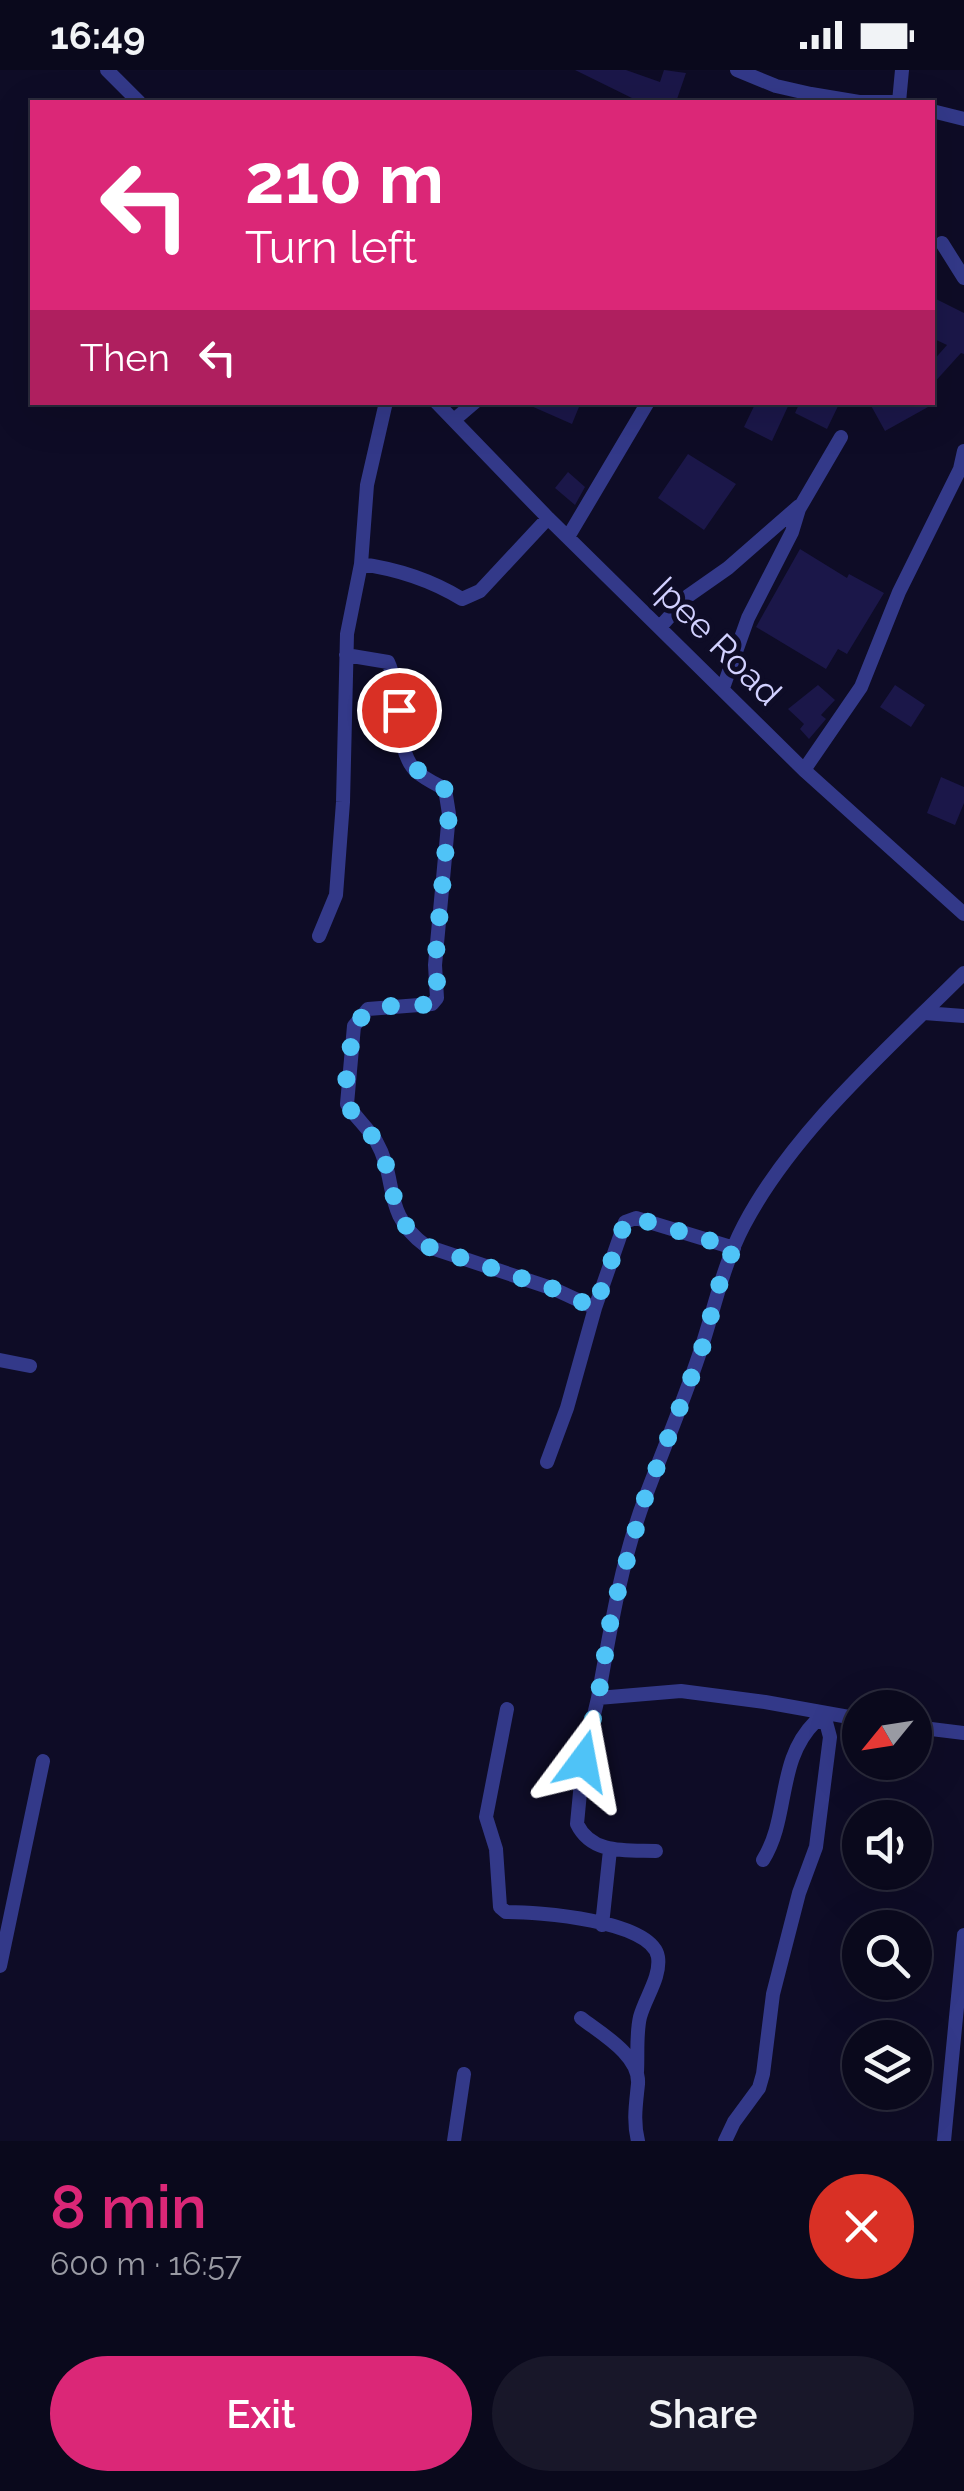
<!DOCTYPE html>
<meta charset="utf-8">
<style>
:root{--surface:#0a091c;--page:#181729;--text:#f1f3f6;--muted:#999aa3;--line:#2a2a3b;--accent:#db2777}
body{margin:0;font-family:Raleway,sans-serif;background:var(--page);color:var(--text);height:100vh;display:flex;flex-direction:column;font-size:38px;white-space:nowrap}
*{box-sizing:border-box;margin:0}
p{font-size:32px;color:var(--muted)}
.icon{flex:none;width:55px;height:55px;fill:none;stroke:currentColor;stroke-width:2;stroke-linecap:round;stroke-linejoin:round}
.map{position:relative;height:2071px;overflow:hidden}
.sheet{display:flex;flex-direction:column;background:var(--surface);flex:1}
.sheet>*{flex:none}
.guide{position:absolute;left:30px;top:30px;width:905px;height:305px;border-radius:0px;box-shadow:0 10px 40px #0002,0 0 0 2px var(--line);background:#db2777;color:#fff;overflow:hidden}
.needle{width:65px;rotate:240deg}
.fabs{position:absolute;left:842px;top:1620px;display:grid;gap:20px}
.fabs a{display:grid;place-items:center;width:90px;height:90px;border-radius:50%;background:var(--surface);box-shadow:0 10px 40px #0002,0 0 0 2px var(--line);font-size:50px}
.pin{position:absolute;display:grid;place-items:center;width:85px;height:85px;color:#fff;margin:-42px;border:5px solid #fff;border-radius:50%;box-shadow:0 2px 10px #0007}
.me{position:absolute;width:110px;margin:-55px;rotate:13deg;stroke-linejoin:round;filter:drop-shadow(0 0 8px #0008)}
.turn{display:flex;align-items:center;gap:35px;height:210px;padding:0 50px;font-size:45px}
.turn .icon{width:130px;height:130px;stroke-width:2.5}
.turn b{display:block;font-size:70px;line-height:85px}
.then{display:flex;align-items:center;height:95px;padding:0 50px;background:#0003;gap:20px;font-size:38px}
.round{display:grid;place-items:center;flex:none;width:105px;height:105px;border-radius:52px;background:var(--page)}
.summary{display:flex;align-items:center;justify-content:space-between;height:170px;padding:0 50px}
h1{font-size:60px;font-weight:600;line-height:75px;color:var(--accent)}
.button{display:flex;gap:20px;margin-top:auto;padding:20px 50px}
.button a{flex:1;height:115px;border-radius:60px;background:var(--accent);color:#fff;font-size:40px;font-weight:600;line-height:115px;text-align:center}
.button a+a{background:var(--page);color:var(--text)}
.status{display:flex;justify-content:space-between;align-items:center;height:70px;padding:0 50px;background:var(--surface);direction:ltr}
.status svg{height:28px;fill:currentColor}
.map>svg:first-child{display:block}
.building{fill:#1b1749}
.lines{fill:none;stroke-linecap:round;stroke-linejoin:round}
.street{stroke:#333989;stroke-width:14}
.route{stroke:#4fc3f7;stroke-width:18;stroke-dasharray:0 32.4}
.labels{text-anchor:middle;stroke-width:10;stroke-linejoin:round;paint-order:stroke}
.street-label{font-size:35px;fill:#d2d1ff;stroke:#0e0c26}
</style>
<div class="status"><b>16:49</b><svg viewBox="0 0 49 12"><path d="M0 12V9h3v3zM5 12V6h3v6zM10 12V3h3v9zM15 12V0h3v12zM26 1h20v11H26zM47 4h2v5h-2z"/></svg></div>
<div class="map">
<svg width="964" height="2071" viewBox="0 0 964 2071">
<rect width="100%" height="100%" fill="#0e0c26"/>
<path class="building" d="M 575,0 L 626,0 L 660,12 L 664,0 L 686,3 L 676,32 L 640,32 Z
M 932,227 L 964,243 L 964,284 L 961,283 L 932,315 L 932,292 L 947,275 L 932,268 Z
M 522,332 L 581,332 L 572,354 Z
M 756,332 L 790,332 L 772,371 L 744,357 Z
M 800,332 L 840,332 L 827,359 L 795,343 Z
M 869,332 L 937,332 L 885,361 Z
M 688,384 L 736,414 L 704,460 L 658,428 Z
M 568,402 L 585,417 L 575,435 L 555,418 Z
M 800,479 L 847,508 L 849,504 L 884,523 L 847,584 L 838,579 L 826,599 L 756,557 Z
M 818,615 L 835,630 L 821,645 L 826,649 L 809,669 L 800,659 L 804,654 L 788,639 Z
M 895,615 L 925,635 L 911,657 L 880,637 Z
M 941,707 L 964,717 L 964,733 L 955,755 L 927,743 Z"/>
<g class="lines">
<path class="street" d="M 107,0 L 139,32
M 737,0 L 776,16 L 811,24 L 808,32
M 811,24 L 859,32 L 900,32
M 899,32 L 902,0
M 932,41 L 964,49
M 942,173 L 964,208
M 436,332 L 548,448 L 804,700 L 964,844
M 454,350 L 475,332
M 568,467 L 648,332
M 361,494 C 397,499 431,510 462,529 L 480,521 L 548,448
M 661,556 L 688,526 L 728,498 L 799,436
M 346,585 L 388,592 C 402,622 393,681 417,702 C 425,709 436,714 445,719 L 449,744 L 435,895 L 437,928 L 432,934 L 368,939 L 354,956 L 347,1034 C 355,1047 368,1058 376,1071 C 399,1111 381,1143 426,1176 L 554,1219 L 595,1238
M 723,618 L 748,548 L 792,462 L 799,439 L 841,367
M 804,700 L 861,617 L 899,522 L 960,399 L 964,381
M 319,866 L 336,825 L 343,732 L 347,564 L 361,494 L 367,415 L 386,332
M 924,943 L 964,946
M 0,1290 L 30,1296
M 547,1392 L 567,1338 L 595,1238 L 625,1152 L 636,1148 L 734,1178
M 598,1628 C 610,1561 621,1492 645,1428 C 663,1380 683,1333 699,1285 C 714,1241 722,1197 744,1155 C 794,1060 888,979 964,903
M 507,1639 L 486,1747 L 496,1779 L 500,1837 L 506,1842 C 537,1842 652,1850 658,1887 C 661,1907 645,1928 640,1947 C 636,1964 638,1984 637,2002
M 915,1657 L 964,1663
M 656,1781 C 627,1780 592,1785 577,1754 L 583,1691 L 598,1628 L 681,1621 L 765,1632 L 860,1649
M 602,1855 L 610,1780
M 0,1896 L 43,1691
M 581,1948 C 600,1963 640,1985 638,2014 C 636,2034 633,2051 638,2071
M 454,2071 L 464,2004
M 725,2071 L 734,2052 L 759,2018 L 763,2004 L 773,1924 L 799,1823 L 816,1777 L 830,1667 L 826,1652 L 815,1652 C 776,1691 790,1747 763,1790
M 944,2071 L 964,1865"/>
</g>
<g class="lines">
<path class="route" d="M 399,640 C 405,686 403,695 446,720 L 449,744 L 435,894 L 438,921 L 432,934 C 401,938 373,929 354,956 C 351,978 345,1004 346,1026 C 347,1044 368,1057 376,1072 C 399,1111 384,1145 426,1176 L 554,1219 L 595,1238 L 625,1152 L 636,1148 L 734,1178 L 722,1205 L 701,1282 L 644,1431 L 612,1542 L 598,1628 L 583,1691"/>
</g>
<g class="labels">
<g class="street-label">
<text transform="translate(717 571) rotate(45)" y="12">Ipee Road</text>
</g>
</g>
</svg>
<div class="fabs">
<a><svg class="needle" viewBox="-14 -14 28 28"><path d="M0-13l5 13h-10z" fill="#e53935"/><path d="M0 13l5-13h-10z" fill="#999aa3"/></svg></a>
<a><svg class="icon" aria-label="sound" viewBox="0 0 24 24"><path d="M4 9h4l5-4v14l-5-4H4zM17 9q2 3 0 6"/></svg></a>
<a><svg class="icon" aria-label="search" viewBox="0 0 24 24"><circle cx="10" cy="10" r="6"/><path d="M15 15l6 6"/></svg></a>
<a><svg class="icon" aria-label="layers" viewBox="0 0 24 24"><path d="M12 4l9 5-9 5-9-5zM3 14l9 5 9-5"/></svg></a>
</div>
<div class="pin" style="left:399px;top:640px;background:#d93025"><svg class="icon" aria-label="arrive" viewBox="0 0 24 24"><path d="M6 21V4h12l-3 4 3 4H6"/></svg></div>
<svg class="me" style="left:583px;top:1691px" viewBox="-20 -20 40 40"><path d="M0-17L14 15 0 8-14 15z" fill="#4fc3f7" stroke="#fff" stroke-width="4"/></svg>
<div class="guide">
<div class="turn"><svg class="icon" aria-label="left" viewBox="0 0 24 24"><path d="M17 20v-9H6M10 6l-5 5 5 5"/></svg><div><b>210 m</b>Turn left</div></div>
<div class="then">Then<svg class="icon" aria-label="left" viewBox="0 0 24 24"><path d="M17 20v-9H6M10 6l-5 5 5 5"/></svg></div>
</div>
</div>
<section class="sheet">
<div class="summary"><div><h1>8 min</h1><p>600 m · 16:57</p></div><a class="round" style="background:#d93025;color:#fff"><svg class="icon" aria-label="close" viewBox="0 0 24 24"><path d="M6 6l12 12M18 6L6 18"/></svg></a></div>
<div class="button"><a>Exit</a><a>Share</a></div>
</section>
